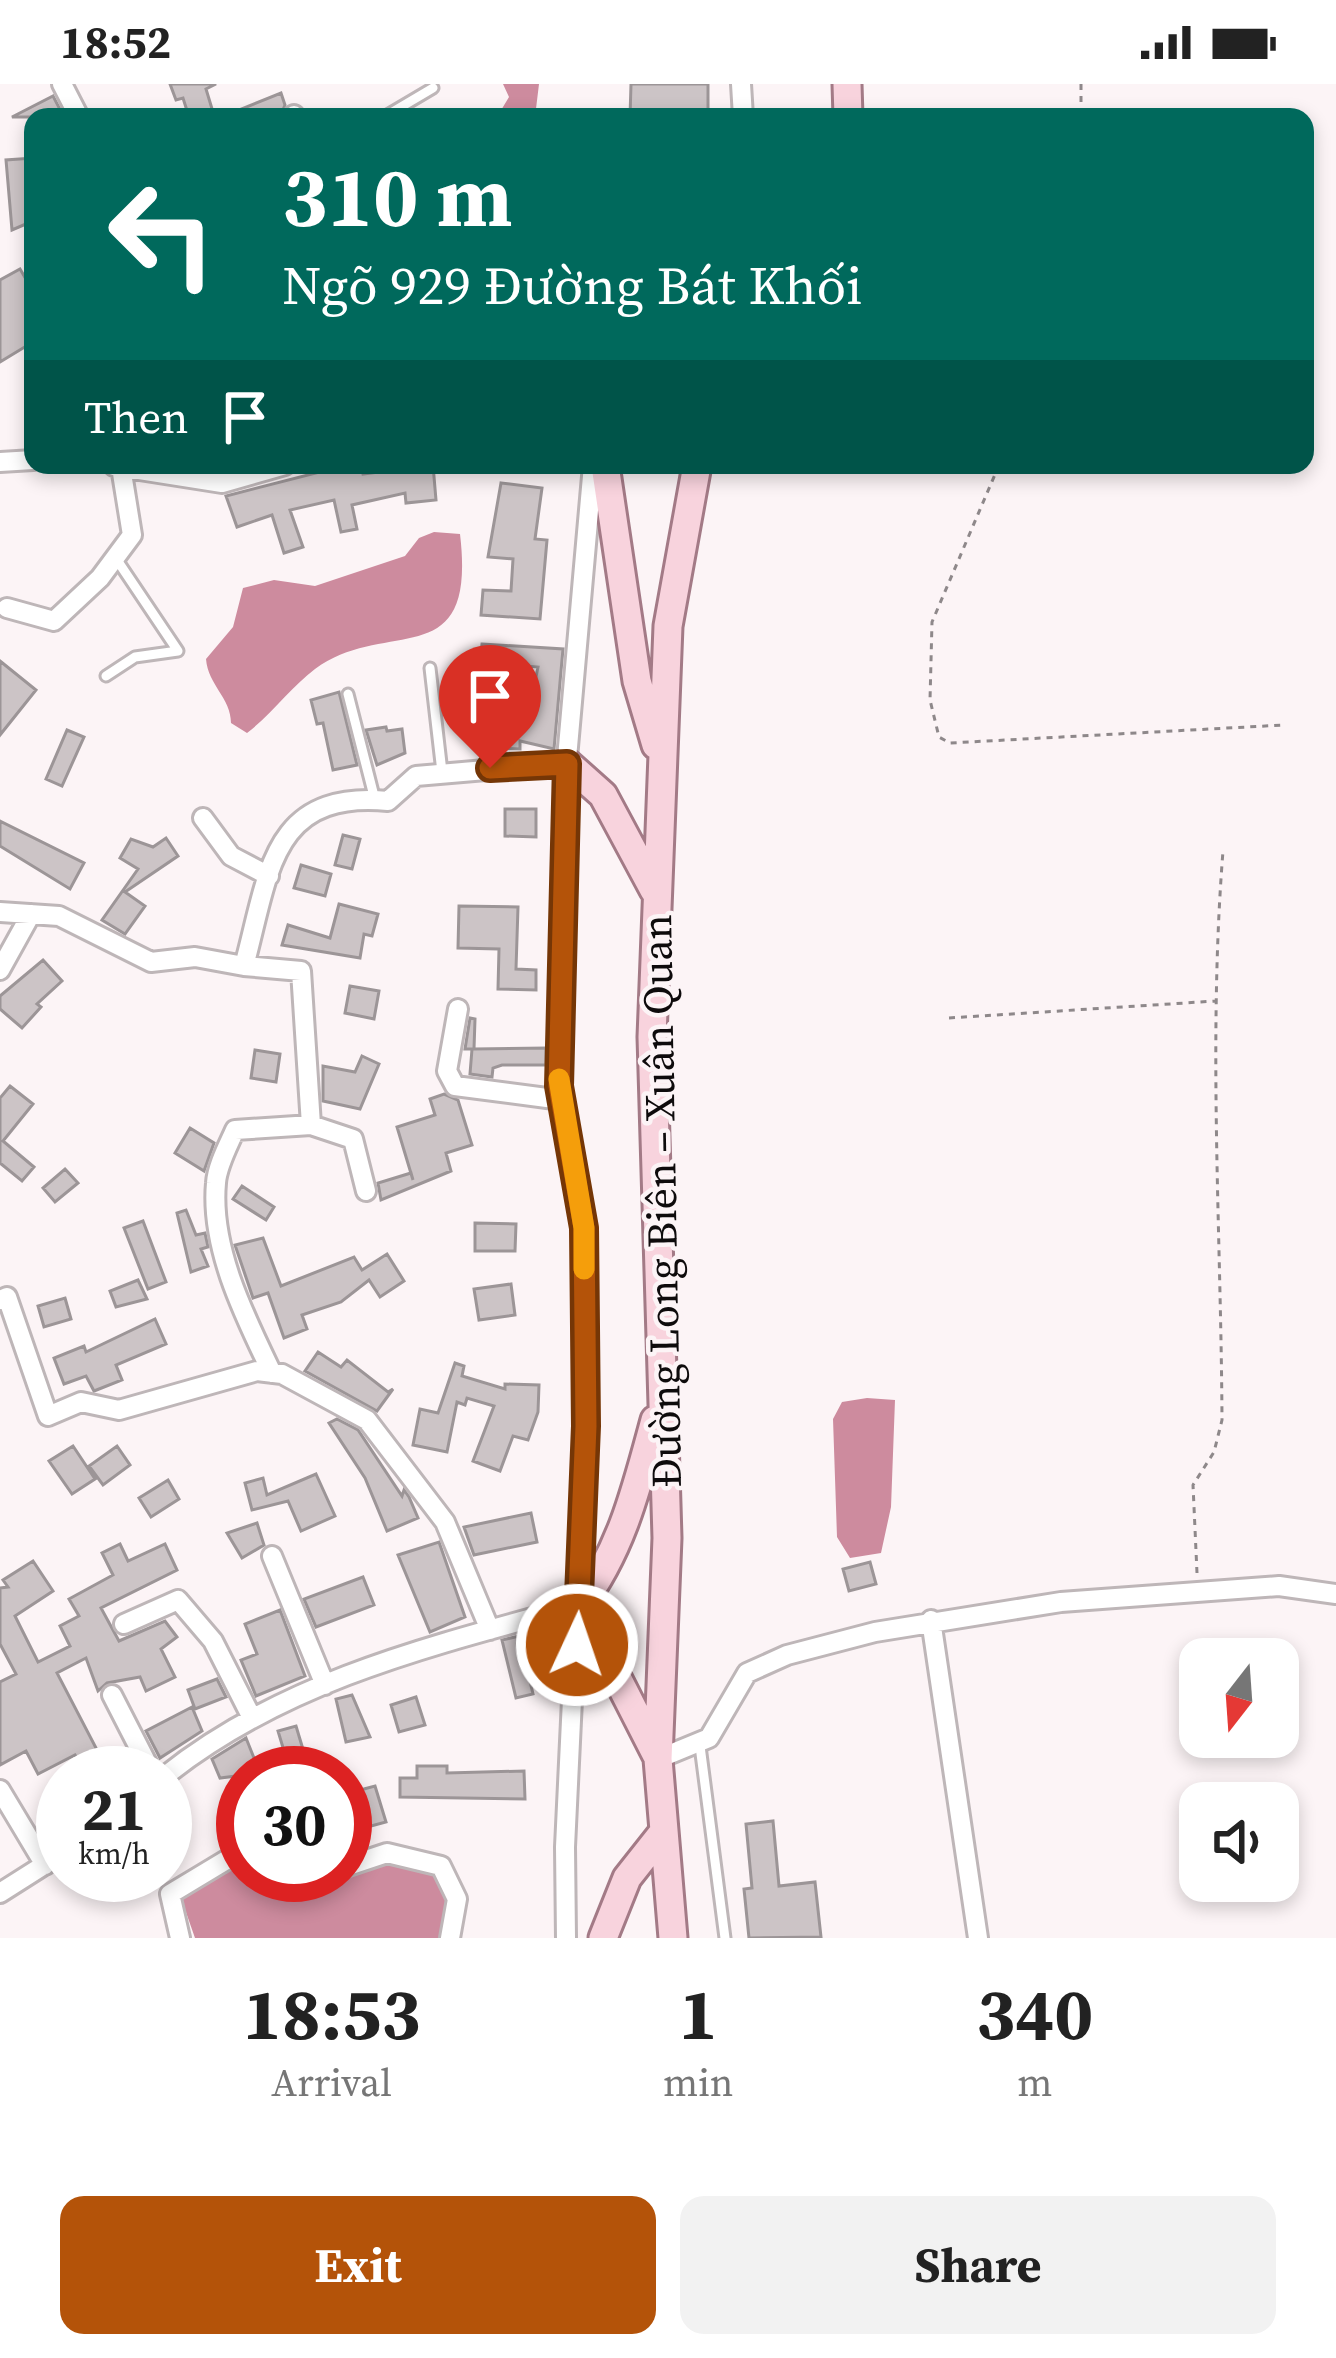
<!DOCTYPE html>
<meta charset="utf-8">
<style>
:root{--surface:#fff;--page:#f2f2f2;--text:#222;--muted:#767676;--accent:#b45309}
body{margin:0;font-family:"Source Serif 4",serif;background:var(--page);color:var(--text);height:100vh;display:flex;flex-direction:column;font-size:45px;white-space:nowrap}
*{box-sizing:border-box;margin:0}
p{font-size:39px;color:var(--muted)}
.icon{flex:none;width:66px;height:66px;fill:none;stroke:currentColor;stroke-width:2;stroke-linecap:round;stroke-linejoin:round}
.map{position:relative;height:1854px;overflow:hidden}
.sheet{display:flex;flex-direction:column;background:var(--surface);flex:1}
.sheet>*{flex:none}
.banner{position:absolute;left:24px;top:24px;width:1290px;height:366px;border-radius:24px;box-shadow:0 6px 18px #0003;background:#00695c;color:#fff;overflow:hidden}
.needle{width:78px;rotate:197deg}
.buttons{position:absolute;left:1179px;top:1554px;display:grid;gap:24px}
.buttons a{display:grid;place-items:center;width:120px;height:120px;border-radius:24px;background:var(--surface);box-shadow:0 6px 18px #0003;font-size:60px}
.speed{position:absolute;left:36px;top:1662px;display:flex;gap:24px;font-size:60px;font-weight:700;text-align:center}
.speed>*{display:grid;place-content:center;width:156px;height:156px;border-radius:50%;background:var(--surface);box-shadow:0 6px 18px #0003;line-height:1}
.speed small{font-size:30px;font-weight:400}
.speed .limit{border:18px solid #d22;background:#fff;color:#111}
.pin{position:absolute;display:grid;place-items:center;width:102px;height:102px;color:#fff;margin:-123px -51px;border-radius:50% 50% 50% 0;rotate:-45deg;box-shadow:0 0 12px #0007}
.pin .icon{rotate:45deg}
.me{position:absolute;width:132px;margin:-66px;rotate:3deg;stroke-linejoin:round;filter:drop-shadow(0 0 9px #0008)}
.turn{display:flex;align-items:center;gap:42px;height:252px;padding:0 60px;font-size:54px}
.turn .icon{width:156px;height:156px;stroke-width:2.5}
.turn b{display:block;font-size:84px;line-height:102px}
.then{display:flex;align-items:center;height:114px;padding:0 60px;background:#0003;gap:24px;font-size:45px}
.eta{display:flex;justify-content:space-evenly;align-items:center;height:204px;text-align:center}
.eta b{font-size:72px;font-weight:700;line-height:84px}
.cta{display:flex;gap:24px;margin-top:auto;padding:24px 60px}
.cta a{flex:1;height:138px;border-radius:24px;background:var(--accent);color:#fff;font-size:48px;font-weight:700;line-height:138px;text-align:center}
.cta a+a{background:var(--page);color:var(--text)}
.status{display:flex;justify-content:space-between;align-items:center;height:84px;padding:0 60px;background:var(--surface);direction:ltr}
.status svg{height:33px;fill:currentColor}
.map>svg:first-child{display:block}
.water{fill:#cd8b9e}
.building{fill:#ccc4c6;stroke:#9c9597;stroke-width:3}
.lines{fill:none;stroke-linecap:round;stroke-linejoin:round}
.lane-casing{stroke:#beb6b8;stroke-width:15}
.street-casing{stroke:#beb6b8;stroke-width:24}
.primary-casing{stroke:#a37a86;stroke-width:33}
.path{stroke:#8e888a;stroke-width:3;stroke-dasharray:6 6;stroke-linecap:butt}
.lane{stroke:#fff;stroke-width:9}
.street{stroke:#fff;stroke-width:18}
.primary{stroke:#f8d3dd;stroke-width:27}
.route-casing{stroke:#753606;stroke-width:30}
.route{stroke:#b45309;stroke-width:21}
.slow{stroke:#f59e0b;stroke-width:21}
.labels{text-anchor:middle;stroke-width:9;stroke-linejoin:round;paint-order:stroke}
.street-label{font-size:42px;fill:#0e0b0c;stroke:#fcf4f6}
</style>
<div class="status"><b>18:52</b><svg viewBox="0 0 49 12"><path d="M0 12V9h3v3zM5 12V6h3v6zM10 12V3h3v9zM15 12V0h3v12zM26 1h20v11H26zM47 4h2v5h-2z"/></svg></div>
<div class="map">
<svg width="1336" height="1854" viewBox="0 0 1336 1854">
<rect width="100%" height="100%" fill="#fcf4f6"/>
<path class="water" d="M 503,0 L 539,0 L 535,33 L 497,33 L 509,13 Z
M 434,448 L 460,450 C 477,593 387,532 315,585 C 291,603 272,630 247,649 L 231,639 C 231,614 208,601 206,575 L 233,543 L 243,504 L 274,496 L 315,502 L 405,472 L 419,454 Z
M 867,1314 L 895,1316 L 891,1423 L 881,1469 L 850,1474 L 837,1453 L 833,1335 L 842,1318 Z
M 243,1773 L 243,1791 L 303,1791 L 328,1798 L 397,1775 L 435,1785 L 449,1809 L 443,1854 L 195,1854 L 181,1814 Z"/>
<path class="building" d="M 170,0 L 216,0 L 206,5 L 213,28 L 189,33 L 183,14 L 176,16 Z
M 631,0 L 708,0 L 708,33 L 630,33 Z
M 281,9 L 285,21 L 280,33 L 222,33 Z
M 53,12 L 64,33 L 12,33 Z
M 33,74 L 33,137 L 12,146 L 6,76 Z
M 20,185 L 33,207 L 33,258 L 0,278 L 0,196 Z
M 347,381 L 361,381 L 363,390 L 433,381 L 436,416 L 406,419 L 405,409 L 352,421 L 357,445 L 341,448 L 334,416 L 290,426 L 303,463 L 284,469 L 272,431 L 237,443 L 226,412 Z
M 501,399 L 542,404 L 535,455 L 547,456 L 540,535 L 481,531 L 483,506 L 511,507 L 513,475 L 488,473 Z
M 482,560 L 563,565 L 554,665 L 520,657 L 520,665 L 494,664 L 495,630 L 528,631 L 538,583 L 480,578 Z
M 0,577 L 36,606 L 0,651 Z
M 339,608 L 357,681 L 333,686 L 323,639 L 317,640 L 311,616 Z
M 386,643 L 387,647 L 402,645 L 405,669 L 377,681 L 366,646 Z
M 67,646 L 84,653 L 62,702 L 46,695 Z
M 505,725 L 536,725 L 536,753 L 505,752 Z
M 0,737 L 84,779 L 70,805 L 0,762 Z
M 343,751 L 360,755 L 352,785 L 335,781 Z
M 166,754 L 178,772 L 125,808 L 145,822 L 125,850 L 102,836 L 138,785 L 120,774 L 131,755 L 153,763 Z
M 301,781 L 331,790 L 325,812 L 294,804 Z
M 339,820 L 378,830 L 372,852 L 364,850 L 360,874 L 282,861 L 288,841 L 330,854 Z
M 459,822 L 518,823 L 516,885 L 536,886 L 536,906 L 498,905 L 499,865 L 458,864 Z
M 43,876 L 62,897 L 37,920 L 41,923 L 22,944 L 0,925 L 0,912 Z
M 350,902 L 379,907 L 374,935 L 345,929 Z
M 470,934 L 475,935 L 474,965 L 546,964 L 546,981 L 502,981 L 493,984 L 492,993 L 470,990 L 472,965 L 465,965 Z
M 255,966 L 280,970 L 276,998 L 251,994 Z
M 362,972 L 379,980 L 360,1025 L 323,1017 L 323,982 L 355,988 Z
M 10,1002 L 33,1020 L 3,1057 L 34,1083 L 22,1097 L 0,1079 L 0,1014 Z
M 444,1010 L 458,1016 L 472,1061 L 446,1069 L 451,1087 L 381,1116 L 378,1099 L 411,1089 L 413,1096 L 397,1043 L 435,1031 L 430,1015 Z
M 190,1044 L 214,1059 L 204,1087 L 175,1069 Z
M 65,1085 L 78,1099 L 55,1118 L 43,1104 Z
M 242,1102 L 274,1123 L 266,1136 L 233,1115 Z
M 186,1126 L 196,1151 L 205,1149 L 208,1163 L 201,1165 L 208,1182 L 191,1188 L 177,1129 Z
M 143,1137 L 166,1198 L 148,1205 L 124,1144 Z
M 475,1139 L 516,1140 L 515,1167 L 475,1167 Z
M 263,1154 L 281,1202 L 354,1173 L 362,1186 L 387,1170 L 404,1197 L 380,1213 L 369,1196 L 341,1218 L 302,1231 L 307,1245 L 284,1254 L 268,1209 L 253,1214 L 235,1161 Z
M 138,1196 L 147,1215 L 116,1223 L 110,1207 Z
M 511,1200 L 515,1231 L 479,1236 L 474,1205 Z
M 65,1214 L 71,1235 L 44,1243 L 38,1222 Z
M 155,1235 L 166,1260 L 116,1281 L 122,1296 L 94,1307 L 86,1292 L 64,1300 L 54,1274 L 84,1262 L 86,1268 Z
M 318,1268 L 341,1283 L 347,1276 L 388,1308 L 393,1305 L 377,1327 L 305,1287 Z
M 455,1279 L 464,1282 L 462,1292 L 505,1305 L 505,1300 L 539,1301 L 538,1328 L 528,1356 L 513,1352 L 500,1387 L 473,1377 L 494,1322 L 467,1314 L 465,1321 L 457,1318 L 447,1368 L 413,1361 L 420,1325 L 438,1329 Z
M 337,1335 L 358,1346 L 402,1412 L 404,1406 L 409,1413 L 418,1434 L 387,1447 L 365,1394 L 329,1339 Z
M 73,1362 L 95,1395 L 72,1410 L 49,1377 Z
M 117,1362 L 130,1381 L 103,1401 L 89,1382 Z
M 316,1390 L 335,1432 L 301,1447 L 288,1417 L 252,1426 L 245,1399 L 263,1394 L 267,1411 Z
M 168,1396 L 179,1415 L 151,1433 L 139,1414 Z
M 531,1429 L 537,1458 L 474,1471 L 464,1443 Z
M 257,1439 L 264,1461 L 242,1474 L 227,1449 Z
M 439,1458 L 465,1533 L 430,1548 L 398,1471 Z
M 120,1460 L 128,1477 L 165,1460 L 177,1486 L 101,1524 L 119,1557 L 165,1537 L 177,1553 L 161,1565 L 175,1593 L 146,1607 L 140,1593 L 107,1599 L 98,1607 L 86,1574 L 57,1589 L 109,1689 L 86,1689 L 75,1671 L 38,1690 L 26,1667 L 0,1681 L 0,1598 L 16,1590 L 0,1560 L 0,1504 L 8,1503 L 3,1496 L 33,1477 L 53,1507 L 15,1532 L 38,1578 L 70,1562 L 60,1542 L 79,1532 L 69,1515 L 113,1491 L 102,1469 Z
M 870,1478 L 876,1500 L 849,1507 L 843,1485 Z
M 363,1493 L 374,1521 L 316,1543 L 304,1515 Z
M 280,1526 L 305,1592 L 256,1612 L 241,1576 L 257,1570 L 245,1540 Z
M 519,1552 L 533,1610 L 516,1614 L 502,1556 Z
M 217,1595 L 226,1613 L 195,1625 L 188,1606 Z
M 352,1611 L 370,1653 L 346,1658 L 336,1615 Z
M 416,1613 L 425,1641 L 399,1648 L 391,1621 Z
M 192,1623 L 202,1647 L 160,1674 L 146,1647 Z
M 296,1642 L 308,1682 L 290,1687 L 278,1647 Z
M 246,1654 L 260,1689 L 220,1694 L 212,1675 Z
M 417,1682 L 447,1682 L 447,1689 L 524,1687 L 525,1715 L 400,1713 L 400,1694 L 417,1694 Z
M 375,1702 L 386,1738 L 345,1749 L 345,1710 Z
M 773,1737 L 779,1802 L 815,1798 L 821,1853 L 749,1854 L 744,1805 L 752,1804 L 746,1740 Z"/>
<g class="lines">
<defs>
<path id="lane" d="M 384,33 L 433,4
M 430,584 L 442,688
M 106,592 L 135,573 L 178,567 L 115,473
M 348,610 L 375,716
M 700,1662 L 725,1854"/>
<path id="street" d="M 62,0 L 79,33
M 741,0 L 743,33
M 294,31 L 294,33
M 0,378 L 33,376
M 114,382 L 222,399 L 285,381
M 7,524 L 54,537 L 100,494 L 132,451 L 121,383
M 203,734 L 231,772 L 269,792
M 0,828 L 59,832 L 151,878 L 195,873 L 244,882 C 269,791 270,706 388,717 L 416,692 L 567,679
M 244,882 L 301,887 L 311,1041
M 0,886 L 31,830
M 458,925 L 447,987 L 455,1002 L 562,1016
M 0,1216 L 7,1213 L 48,1332 L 81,1318 L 119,1326 L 257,1287 L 282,1290 L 367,1336 L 445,1438 L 490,1546
M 272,1289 C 245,1233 210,1164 216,1099 C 217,1082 228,1062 235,1046 L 311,1041 L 353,1055 L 366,1107
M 272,1472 L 325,1601
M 931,1536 L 978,1854
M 124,1540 L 178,1516 L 213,1557 L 251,1632
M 112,1611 L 152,1689
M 658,1675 L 709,1654 L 747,1589 L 787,1571 L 875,1548 L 1061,1518 L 1279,1502 L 1336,1510
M 165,1692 C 285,1596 434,1561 580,1521
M 0,1706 L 45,1781
M 345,1783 L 387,1769 L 441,1782 L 457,1815 L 450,1854
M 0,1809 L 63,1769
M 180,1854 L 170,1810 L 243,1766
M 566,1854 L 565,1763 L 585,1342 L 584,1144 L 559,1002 L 564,708 L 593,381"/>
<path id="primary" d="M 847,0 L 848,33
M 605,381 L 637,597 L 656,661
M 567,679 L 603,711 L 654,806
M 655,1336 C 637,1402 622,1466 580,1521 L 656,1670
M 603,1854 L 627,1794 L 661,1751
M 673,1854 L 658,1675 L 667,1454 L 652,953 L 668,542 L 697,381"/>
</defs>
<use href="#lane" class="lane-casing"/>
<use href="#street" class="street-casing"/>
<use href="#primary" class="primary-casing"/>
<path class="path" d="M 1081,0 L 1081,33
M 999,381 L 932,538 L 930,616 L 939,653 L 950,659 L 1284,641
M 949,934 L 1216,917
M 1197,1489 L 1193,1401 L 1214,1368 L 1222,1336 C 1221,1146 1208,956 1223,767"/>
<use href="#lane" class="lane"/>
<use href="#street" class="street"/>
<use href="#primary" class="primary"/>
</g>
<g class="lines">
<defs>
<path id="route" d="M 490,684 L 567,680 L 559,1002 L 584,1144 L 586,1342 L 577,1561"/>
</defs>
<use href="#route" class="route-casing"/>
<use href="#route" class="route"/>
<path class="slow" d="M 559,995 L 584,1144 L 584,1185"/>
</g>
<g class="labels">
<g class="street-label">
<text transform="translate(661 1117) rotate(-91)" y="15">Đường Long Biên – Xuân Quan</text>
</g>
</g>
</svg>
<div class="buttons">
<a><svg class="needle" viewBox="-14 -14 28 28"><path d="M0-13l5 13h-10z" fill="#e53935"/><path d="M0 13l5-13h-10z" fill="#767676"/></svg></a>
<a><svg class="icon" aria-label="sound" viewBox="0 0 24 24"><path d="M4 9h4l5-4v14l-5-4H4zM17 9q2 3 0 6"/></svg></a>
</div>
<div class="speed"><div>21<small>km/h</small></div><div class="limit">30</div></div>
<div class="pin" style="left:490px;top:684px;background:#d93025"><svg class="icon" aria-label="arrive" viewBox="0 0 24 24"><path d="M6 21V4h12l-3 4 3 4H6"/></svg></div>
<svg class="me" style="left:577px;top:1561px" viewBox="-20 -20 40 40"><circle r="17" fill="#b45309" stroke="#fff" stroke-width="3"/><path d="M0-11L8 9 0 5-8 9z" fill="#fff"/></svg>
<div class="banner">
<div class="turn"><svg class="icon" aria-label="left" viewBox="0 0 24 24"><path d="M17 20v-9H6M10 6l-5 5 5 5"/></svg><div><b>310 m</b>Ngõ 929 Đường Bát Khối</div></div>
<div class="then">Then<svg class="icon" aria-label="arrive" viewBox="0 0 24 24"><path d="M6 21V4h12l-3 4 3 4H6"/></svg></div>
</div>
</div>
<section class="sheet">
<div class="eta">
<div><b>18:53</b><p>Arrival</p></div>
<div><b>1</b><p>min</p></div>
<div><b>340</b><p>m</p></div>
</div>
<div class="cta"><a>Exit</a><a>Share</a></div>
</section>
